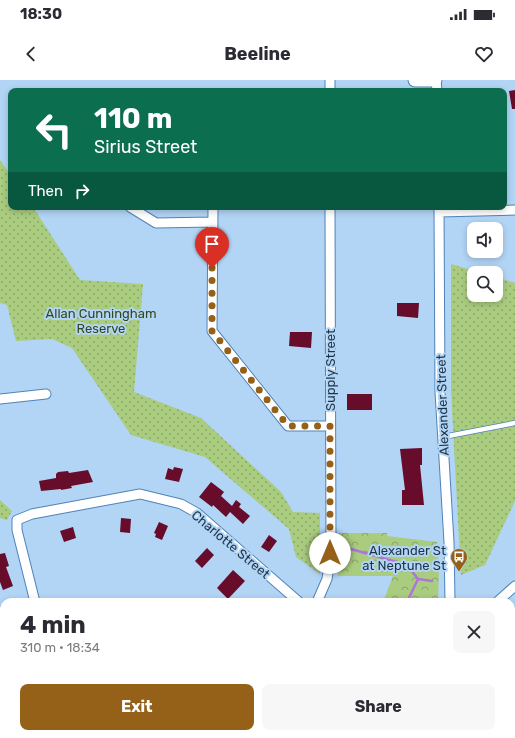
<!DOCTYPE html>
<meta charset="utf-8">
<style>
:root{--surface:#fff;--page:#f7f7f7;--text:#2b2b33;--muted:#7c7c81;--accent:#956017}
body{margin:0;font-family:Rubik,sans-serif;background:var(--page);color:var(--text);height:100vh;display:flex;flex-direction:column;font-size:15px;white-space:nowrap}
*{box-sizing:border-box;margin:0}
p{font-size:13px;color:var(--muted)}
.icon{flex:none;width:22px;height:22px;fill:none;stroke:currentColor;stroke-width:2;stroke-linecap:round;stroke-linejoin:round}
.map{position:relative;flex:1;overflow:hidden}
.sheet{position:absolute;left:0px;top:518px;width:515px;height:140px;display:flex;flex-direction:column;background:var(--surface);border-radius:12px 12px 0 0;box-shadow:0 2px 6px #0003}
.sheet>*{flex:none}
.banner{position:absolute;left:8px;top:8px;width:499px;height:122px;border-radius:8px;box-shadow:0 2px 6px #0003;background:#0b6e4f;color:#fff;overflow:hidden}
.controls{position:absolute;left:467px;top:142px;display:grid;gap:8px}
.controls a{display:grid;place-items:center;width:36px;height:36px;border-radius:8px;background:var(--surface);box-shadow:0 2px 6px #0003;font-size:20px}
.pin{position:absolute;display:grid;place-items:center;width:34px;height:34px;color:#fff;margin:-41px -17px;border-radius:50% 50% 50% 0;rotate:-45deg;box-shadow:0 0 4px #0007}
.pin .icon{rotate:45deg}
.me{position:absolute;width:44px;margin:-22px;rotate:0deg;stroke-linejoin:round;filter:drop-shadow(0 0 3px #0008)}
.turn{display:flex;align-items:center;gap:14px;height:84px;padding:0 20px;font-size:18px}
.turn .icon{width:52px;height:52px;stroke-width:2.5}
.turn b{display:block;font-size:28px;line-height:34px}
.then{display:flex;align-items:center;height:38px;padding:0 20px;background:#0003;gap:8px;font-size:15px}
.round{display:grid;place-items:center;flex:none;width:42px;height:42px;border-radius:8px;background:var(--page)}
.headline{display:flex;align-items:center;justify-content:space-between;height:68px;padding:0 20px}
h1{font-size:24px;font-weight:700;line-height:30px}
.cta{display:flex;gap:8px;margin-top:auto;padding:8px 20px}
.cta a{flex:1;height:46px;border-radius:8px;background:var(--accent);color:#fff;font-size:16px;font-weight:700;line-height:46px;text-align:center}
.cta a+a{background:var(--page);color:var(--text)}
.status{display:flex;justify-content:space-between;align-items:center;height:28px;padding:0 20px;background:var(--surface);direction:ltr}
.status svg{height:11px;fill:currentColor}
header{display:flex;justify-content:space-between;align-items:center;height:52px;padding:0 20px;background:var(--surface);font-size:18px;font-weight:700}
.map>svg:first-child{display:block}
.green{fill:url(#green-dots)}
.forest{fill:url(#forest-crowns)}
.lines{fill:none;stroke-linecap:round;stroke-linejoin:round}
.stream{stroke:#ae76da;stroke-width:2.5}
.building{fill:#670c2a}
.lane-casing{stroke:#4e84b8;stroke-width:6}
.street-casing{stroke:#4e84b8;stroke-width:11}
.secondary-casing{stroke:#4e84b8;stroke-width:15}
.lane{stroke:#fff;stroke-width:4.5}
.street{stroke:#fff;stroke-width:9}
.secondary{stroke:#fff;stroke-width:13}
.route{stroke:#956017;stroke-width:7;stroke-dasharray:0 12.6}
.labels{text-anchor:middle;stroke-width:4;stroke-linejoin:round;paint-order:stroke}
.park-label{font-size:13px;fill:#34471a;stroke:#b2d4f5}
.street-label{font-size:13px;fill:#1d344a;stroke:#b2d4f5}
.poi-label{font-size:13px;fill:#1d344a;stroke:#b2d4f5;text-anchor:end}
</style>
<div class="status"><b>18:30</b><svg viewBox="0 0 49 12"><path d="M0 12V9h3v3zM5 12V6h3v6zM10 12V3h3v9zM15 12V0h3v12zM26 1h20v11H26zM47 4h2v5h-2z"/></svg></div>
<header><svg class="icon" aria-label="back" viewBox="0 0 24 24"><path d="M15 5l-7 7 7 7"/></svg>Beeline<svg class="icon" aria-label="heart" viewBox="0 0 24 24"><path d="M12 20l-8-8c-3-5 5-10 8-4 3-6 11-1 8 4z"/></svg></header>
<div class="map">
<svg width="515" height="658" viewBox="0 0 515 658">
<defs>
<pattern id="green-dots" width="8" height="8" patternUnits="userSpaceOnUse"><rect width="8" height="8" fill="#a9cc7f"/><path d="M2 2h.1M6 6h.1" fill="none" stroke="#89a66a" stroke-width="1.8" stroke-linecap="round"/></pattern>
<pattern id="forest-crowns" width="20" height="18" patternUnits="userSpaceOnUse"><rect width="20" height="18" fill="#a9cc7f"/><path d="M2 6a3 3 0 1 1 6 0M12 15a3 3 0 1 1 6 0" fill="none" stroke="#89a66a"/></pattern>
</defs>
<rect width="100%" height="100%" fill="#b2d4f5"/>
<path class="green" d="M 0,80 L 11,95 L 11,127 L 33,127 L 80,200 L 143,204 L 134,312 L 201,338 L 281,412 L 293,432 L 320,433 L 320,494 L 296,477 L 289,449 L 205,377 L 131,355 L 72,268 L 52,259 L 16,261 L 7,225 L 0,223 Z
M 451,184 L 481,193 L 474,193 L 474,215 L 496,215 L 496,197 L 515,203 L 515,421 L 485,485 L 461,495 L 451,311 Z
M 0,420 L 12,431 L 7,440 L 0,438 Z
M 0,573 L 4,591 L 4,654 L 19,654 L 20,658 L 0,658 Z"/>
<path class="forest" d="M 338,453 L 387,453 L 387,456 L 437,462 L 439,489 L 438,522 L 383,522 L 393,496 L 338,496 Z
M 296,654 L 386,654 L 385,658 L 301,658 Z"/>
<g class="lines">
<path class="stream" d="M 351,469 L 407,485 L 418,499
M 407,522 L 418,499 L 432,501
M 316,658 L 319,654"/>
</g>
<path class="building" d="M 515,10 L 515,29 L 512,29 L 509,11 Z
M 397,223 L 419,223 L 418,238 L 397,236 Z
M 290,252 L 312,252 L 311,268 L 289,266 Z
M 347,314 L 372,314 L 372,330 L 347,330 Z
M 422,368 L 422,385 L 420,385 L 424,425 L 402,425 L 402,410 L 405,410 L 400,369 Z
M 174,387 L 183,389 L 179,402 L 165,399 L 168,388 L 173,390 Z
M 88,390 L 93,402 L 71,406 L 72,408 L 61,410 L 61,409 L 41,411 L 39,401 L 56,398 L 56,394 L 58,392 L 68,391 L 69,393 Z
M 211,402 L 224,412 L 221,416 L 232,426 L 236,420 L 241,424 L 239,427 L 250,436 L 243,444 L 230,432 L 226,437 L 213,425 L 212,427 L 199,417 Z
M 121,438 L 131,439 L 130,453 L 120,452 Z
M 159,442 L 168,446 L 162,460 L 155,457 L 156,454 L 154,453 Z
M 73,447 L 76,458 L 64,462 L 60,451 Z
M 269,455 L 277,461 L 269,472 L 261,467 Z
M 207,468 L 214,475 L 202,488 L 195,481 Z
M 5,473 L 9,486 L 6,487 L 13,506 L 3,510 L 0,502 L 0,474 Z
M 233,490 L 245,501 L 228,519 L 217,508 Z"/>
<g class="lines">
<defs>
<path id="lane" d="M 443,357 L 515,343"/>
<path id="street" d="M 436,0 L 437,11
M 330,11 L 330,0
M 130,127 L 156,143 L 212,142
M 213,127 L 212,251 L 288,346 L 330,346
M 439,127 L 440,312 L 449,462 L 450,522
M 439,132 L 515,130
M 0,319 L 46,314
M 35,522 L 17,450 L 17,440 L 32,434 L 140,414 L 181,424 L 197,433 L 299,522
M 317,522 L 327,499 L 331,472 L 330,127
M 497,522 L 515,506
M 68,654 L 69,658
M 167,654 L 168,658
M 283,654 L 288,658
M 222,658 L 225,654
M 397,658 L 398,654"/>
<path id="secondary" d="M 415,0 L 435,0"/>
</defs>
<use href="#lane" class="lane-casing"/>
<use href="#street" class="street-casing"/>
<use href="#secondary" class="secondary-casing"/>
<use href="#lane" class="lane"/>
<use href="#street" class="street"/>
<use href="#secondary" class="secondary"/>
</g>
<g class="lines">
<path class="route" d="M 212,188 L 212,251 L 288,346 L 330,346 L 330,473"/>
</g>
<defs>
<symbol id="bus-pin" viewBox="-11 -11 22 30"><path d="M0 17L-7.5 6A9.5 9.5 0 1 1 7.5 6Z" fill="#956017" stroke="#b2d4f5"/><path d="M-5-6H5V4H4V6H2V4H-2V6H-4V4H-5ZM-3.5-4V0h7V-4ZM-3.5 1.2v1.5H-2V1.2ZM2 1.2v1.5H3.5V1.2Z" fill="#fff"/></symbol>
</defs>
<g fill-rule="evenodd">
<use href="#bus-pin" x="449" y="467" width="20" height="27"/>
</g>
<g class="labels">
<g class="park-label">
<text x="101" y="238">Allan Cunningham<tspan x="101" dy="15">Reserve</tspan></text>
</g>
<g class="street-label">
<text transform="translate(330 290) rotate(-90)" y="5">Supply Street</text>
<text transform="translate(442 325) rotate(-92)" y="5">Alexander Street</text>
<text transform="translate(231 464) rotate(40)" y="5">Charlotte Street</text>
</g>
<g class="poi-label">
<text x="446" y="475">Alexander St<tspan x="446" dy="15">at Neptune St</tspan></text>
</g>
</g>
</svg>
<div class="controls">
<a><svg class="icon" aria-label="sound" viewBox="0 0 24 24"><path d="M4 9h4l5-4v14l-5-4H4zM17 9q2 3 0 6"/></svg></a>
<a><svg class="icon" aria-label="search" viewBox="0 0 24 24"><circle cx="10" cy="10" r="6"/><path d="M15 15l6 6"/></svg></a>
</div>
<div class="pin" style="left:212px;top:188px;background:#d93025"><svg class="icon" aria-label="arrive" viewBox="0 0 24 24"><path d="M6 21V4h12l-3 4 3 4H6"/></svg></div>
<svg class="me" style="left:330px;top:473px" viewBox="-20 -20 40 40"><circle r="19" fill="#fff"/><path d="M0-13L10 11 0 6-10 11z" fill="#956017"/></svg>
<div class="banner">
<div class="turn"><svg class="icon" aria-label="left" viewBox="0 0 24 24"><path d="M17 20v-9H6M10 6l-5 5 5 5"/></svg><div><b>110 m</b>Sirius Street</div></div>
<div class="then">Then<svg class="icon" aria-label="right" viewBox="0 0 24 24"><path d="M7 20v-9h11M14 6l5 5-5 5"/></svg></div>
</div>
<section class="sheet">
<div class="headline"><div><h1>4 min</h1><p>310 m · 18:34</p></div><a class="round"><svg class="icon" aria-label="close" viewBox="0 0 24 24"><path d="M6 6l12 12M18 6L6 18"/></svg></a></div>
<div class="cta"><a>Exit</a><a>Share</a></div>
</section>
</div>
